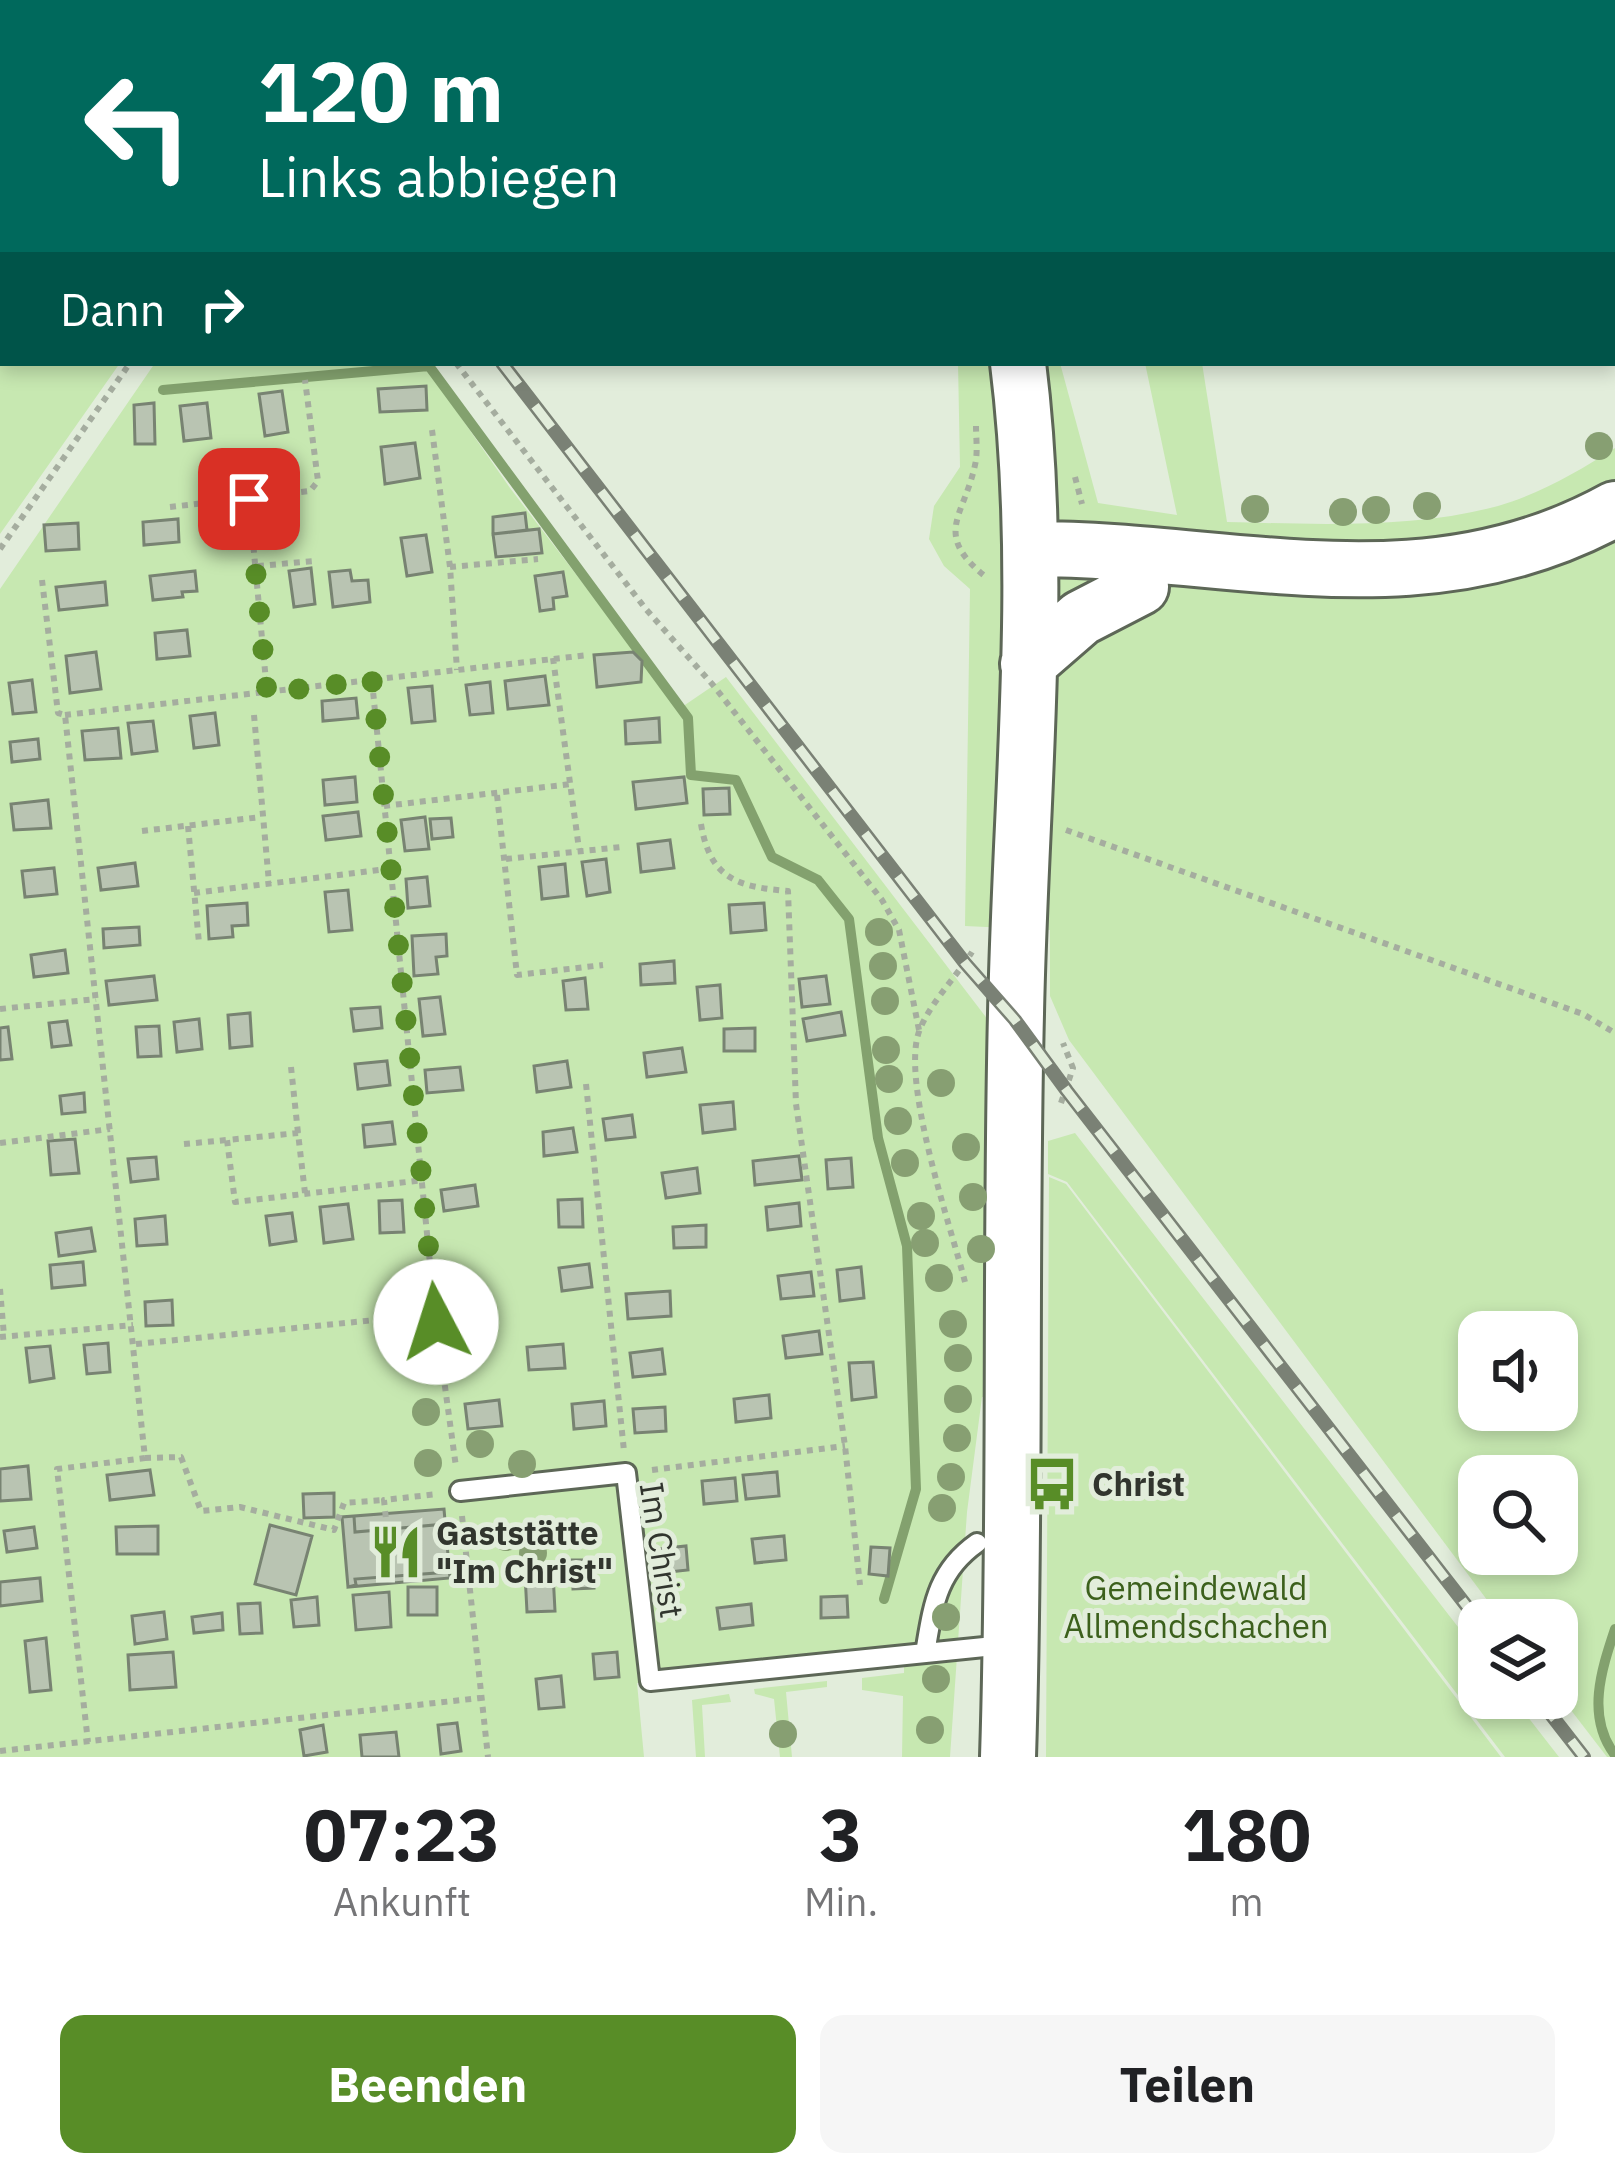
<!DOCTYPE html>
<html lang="de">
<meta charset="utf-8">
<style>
:root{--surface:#fff;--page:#f6f6f6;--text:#202124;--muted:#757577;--accent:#588d27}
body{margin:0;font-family:"IBM Plex Sans",sans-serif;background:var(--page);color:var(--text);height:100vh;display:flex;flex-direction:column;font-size:45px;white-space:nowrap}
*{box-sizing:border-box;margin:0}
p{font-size:39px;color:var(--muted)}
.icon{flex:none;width:66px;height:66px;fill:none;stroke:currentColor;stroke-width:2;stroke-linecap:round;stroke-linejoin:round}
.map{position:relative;height:1757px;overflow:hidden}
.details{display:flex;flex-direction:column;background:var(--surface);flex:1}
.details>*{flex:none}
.hud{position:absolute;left:0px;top:0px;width:1617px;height:366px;box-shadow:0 6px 18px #0003;background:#00695c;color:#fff;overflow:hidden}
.fabs{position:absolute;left:1458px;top:1311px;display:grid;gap:24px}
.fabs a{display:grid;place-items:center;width:120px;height:120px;border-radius:24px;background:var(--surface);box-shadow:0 6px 18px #0003;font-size:60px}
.pin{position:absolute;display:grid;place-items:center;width:102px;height:102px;color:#fff;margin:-51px;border-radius:24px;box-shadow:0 6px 18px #0006}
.me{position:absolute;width:132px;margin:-66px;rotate:355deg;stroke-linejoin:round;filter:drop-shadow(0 0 9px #0008)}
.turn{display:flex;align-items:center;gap:42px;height:252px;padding:0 60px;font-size:54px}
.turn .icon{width:156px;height:156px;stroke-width:2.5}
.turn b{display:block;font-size:84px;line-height:102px}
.then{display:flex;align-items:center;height:114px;padding:0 60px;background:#0003;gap:24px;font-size:45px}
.eta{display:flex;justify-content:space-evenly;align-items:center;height:204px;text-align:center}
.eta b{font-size:72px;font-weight:800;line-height:84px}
.cta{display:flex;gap:24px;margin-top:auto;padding:24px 60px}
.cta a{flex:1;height:138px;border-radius:24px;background:var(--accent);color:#fff;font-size:48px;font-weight:800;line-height:138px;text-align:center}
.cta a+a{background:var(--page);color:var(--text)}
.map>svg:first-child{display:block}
.green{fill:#c7e8b1;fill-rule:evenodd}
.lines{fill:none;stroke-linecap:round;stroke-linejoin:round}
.stream{stroke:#83a16e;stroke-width:10}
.building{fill:#b9c4b2;stroke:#788372;stroke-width:3}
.lane-casing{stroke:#5d6757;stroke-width:24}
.secondary-casing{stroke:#5d6757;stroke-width:60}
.path{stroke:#a5ad9f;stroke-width:6;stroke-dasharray:6 6;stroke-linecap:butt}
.lane{stroke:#fff;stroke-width:18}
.secondary{stroke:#fff;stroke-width:54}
.rail-casing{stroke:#7a8175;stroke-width:14}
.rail{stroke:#e2eddb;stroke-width:9;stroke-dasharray:27;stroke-linecap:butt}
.tree{fill:#879f72}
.route{stroke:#588d27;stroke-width:21;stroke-dasharray:0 37.8}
.labels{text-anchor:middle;stroke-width:10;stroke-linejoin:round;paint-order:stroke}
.poi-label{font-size:33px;font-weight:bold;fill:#31352e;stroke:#e2eddb;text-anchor:start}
.street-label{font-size:33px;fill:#31352e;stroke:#e2eddb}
.park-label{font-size:33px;fill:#3c601c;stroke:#e2eddb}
</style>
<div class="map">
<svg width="1615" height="1757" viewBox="0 0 1615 1757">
<rect width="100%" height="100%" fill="#e2eddb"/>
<path class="green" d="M 0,0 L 170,3 L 3,3 L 3,363 L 120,363 L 0,534 Z
M 155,363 L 423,363 L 510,488 L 679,709 L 726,677 L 995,1029 L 999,1397 L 982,1397 L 967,1512 L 950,1757 L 902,1757 L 903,1696 L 862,1690 L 862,1678 L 904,1673 L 904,1655 L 637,1683 L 644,1757 L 0,1757 L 0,589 Z
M 958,363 L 1060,363 L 1098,503 L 1177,515 L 1145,363 L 1202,363 L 1227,522 C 1313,524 1414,529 1498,506 C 1540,494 1579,471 1615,448 L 1615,1757 L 1607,1757 L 1557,1692 L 1557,1620 L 1502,1620 L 1069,1040 L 1050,996 L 1050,930 L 965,926 L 970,589 L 944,566 L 929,539 L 934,506 L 960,467 ZM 1479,1332 L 1557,1332 L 1557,1410 L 1479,1410 ZM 1479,1476 L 1557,1476 L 1557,1554 L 1479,1554 Z
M 1075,1133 L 1479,1654 L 1479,1698 L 1513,1698 L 1559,1757 L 1505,1757 L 1067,1182 L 1048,1174 L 1048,1141 Z
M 1049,1177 L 1066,1184 L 1501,1757 L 1046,1757 Z
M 827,1681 L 827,1687 L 786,1692 L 792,1757 L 780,1757 L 774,1699 L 755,1694 L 754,1689 Z
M 729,1694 L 731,1702 L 702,1705 L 705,1757 L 696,1757 L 692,1700 Z"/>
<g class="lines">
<path class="stream" d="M 0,258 L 3,261
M 163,390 L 429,366 L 688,718 L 691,775 L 736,780 L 772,857 L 818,880 L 849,919 L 878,1138 L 907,1246 L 916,1489 L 884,1599
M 1615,1629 C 1601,1671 1586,1717 1615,1755"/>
</g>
<path class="building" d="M 426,386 L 427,410 L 380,412 L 378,389 Z
M 282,391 L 288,432 L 265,436 L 259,394 Z
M 154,403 L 155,444 L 135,444 L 134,405 Z
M 207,403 L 211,438 L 184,441 L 180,406 Z
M 415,443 L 420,478 L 385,484 L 381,447 Z
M 525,513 L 527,530 L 493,534 L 493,517 Z
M 178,519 L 179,542 L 144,545 L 143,522 Z
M 78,523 L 79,549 L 46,551 L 44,525 Z
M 539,529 L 542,553 L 496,557 L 493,534 Z
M 426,535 L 432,572 L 407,576 L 401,538 Z
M 311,568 L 315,604 L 294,607 L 289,571 Z
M 350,570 L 352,581 L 368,580 L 370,602 L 333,607 L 329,572 Z
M 195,571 L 197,591 L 182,592 L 183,597 L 153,600 L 150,576 Z
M 563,572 L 567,596 L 553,598 L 554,609 L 540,611 L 535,576 Z
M 105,582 L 107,605 L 59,610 L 56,587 Z
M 187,630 L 190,656 L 157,659 L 155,633 Z
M 96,652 L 101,689 L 70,693 L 66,656 Z
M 633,652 L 642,661 L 641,682 L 597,687 L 594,655 Z
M 545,676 L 549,705 L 508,709 L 505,681 Z
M 32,680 L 36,712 L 13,714 L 9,683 Z
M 490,682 L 493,713 L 470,715 L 466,685 Z
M 432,686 L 435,721 L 412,723 L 408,688 Z
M 356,698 L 358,718 L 323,721 L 322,701 Z
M 215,713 L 219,745 L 194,748 L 190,716 Z
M 659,718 L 660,742 L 626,744 L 625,721 Z
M 153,721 L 157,751 L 132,754 L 128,723 Z
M 118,728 L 121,758 L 85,760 L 82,731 Z
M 38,739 L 40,759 L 12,762 L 10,742 Z
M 355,777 L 357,802 L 325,805 L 323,780 Z
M 684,777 L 687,803 L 636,809 L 633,782 Z
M 729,788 L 730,814 L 704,815 L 703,789 Z
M 48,800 L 51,828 L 14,830 L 11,804 Z
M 358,812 L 361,836 L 326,840 L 323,816 Z
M 425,817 L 429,849 L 405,851 L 401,820 Z
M 451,818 L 453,837 L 432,839 L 430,819 Z
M 670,840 L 674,868 L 641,872 L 638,844 Z
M 606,859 L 610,892 L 587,896 L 582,862 Z
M 135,863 L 138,886 L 101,890 L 98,868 Z
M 565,864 L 568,896 L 542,899 L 539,867 Z
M 54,868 L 57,894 L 25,897 L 22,871 Z
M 427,877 L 430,906 L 408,908 L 406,879 Z
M 348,890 L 352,930 L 329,932 L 325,892 Z
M 247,903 L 248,925 L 232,926 L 233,937 L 209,939 L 207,906 Z
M 764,903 L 766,930 L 731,933 L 729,905 Z
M 139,927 L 140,945 L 104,948 L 103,929 Z
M 446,934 L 447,956 L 436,957 L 438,974 L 414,976 L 412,936 Z
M 65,950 L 68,973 L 34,977 L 31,955 Z
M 674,961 L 675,983 L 641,985 L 640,964 Z
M 154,976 L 157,1000 L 109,1005 L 106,981 Z
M 826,976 L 830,1004 L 802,1007 L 799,979 Z
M 585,978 L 588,1009 L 566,1010 L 563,981 Z
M 720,985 L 722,1018 L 700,1020 L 697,987 Z
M 440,997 L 445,1034 L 423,1036 L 419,999 Z
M 380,1007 L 382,1028 L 354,1031 L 351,1009 Z
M 841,1012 L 845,1035 L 807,1041 L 803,1019 Z
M 250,1013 L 252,1046 L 230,1048 L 228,1015 Z
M 199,1019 L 202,1049 L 177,1052 L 174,1022 Z
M 67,1021 L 71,1045 L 52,1047 L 49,1023 Z
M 159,1026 L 161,1056 L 138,1057 L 136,1027 Z
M 8,1027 L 12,1059 L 0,1060 L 0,1028 Z
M 755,1028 L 755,1051 L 724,1051 L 724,1029 Z
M 682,1048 L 686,1072 L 647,1077 L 644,1053 Z
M 387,1061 L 390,1085 L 358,1089 L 355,1064 Z
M 567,1061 L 571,1087 L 537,1092 L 534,1066 Z
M 460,1067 L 463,1090 L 427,1093 L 425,1070 Z
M 84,1093 L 85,1112 L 62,1114 L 60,1096 Z
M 733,1102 L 735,1129 L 703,1133 L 700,1105 Z
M 632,1115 L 635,1137 L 606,1140 L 603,1119 Z
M 392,1122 L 395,1144 L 365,1147 L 363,1125 Z
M 573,1128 L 577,1152 L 544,1156 L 543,1132 Z
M 75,1139 L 79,1173 L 51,1175 L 48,1141 Z
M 799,1156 L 802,1180 L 755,1185 L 753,1161 Z
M 156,1157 L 158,1179 L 131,1182 L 128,1159 Z
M 851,1158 L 853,1187 L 828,1189 L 826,1160 Z
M 697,1168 L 700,1193 L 666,1198 L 662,1173 Z
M 475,1185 L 478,1206 L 444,1211 L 441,1190 Z
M 582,1199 L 583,1227 L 559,1227 L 558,1200 Z
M 402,1200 L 404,1232 L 380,1233 L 379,1201 Z
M 799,1203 L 801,1226 L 768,1230 L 766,1207 Z
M 348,1204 L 353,1239 L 324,1243 L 320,1207 Z
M 292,1213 L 296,1241 L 270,1245 L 266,1216 Z
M 165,1216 L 167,1244 L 137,1246 L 135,1219 Z
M 706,1225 L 706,1247 L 674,1248 L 673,1227 Z
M 91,1228 L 95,1251 L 59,1256 L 56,1233 Z
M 83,1262 L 85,1285 L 52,1288 L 50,1265 Z
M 589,1264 L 592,1287 L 562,1291 L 559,1268 Z
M 861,1267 L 864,1298 L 840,1301 L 837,1270 Z
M 811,1272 L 814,1296 L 781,1299 L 778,1276 Z
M 477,1279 L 480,1308 L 452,1311 L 449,1281 Z
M 670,1291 L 671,1316 L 628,1319 L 626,1294 Z
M 172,1300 L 173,1325 L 146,1326 L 145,1302 Z
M 819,1331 L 822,1354 L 786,1358 L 783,1336 Z
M 108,1343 L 110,1372 L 87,1374 L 84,1345 Z
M 563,1344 L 565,1368 L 529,1370 L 527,1347 Z
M 50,1346 L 54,1378 L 30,1382 L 26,1348 Z
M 662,1349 L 665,1374 L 633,1377 L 630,1353 Z
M 873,1362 L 876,1397 L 852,1400 L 849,1363 Z
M 769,1395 L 771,1418 L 736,1422 L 734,1399 Z
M 499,1400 L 502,1426 L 468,1429 L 465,1404 Z
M 604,1401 L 606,1426 L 574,1429 L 572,1404 Z
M 665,1407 L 666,1431 L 635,1433 L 633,1409 Z
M 28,1466 L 31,1499 L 0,1501 L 0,1469 Z
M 150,1470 L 154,1495 L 110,1500 L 107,1475 Z
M 777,1472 L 779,1496 L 746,1499 L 743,1475 Z
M 735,1478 L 737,1501 L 704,1504 L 702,1481 Z
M 334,1493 L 334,1517 L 304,1518 L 303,1494 Z
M 444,1509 L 450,1578 L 348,1587 L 342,1517 Z
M 354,1516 L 355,1532 L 446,1524 L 449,1572 L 355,1579 L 356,1585 L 348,1587 L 342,1517 Z
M 270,1525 L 312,1536 L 296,1595 L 255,1584 Z
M 158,1526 L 158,1554 L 117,1554 L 116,1527 Z
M 34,1527 L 37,1548 L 7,1552 L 4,1531 Z
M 784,1536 L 786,1560 L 755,1563 L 752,1539 Z
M 686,1546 L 688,1570 L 659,1573 L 656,1549 Z
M 871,1547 L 890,1548 L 888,1576 L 869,1574 Z
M 572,1560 L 593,1560 L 594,1588 L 573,1589 Z
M 553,1573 L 555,1611 L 527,1612 L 525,1574 Z
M 40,1578 L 42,1601 L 0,1606 L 0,1582 Z
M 408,1587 L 437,1587 L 437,1615 L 408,1615 Z
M 389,1592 L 391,1627 L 356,1630 L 353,1595 Z
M 847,1596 L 848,1617 L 821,1618 L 821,1597 Z
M 317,1597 L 319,1625 L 294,1627 L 291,1600 Z
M 260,1603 L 262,1633 L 240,1634 L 238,1604 Z
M 751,1604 L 753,1625 L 720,1629 L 717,1608 Z
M 164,1612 L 167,1639 L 135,1644 L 132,1616 Z
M 222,1613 L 223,1630 L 194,1633 L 192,1617 Z
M 46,1638 L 51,1690 L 30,1692 L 25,1641 Z
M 173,1652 L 176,1687 L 130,1690 L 128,1655 Z
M 617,1652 L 619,1677 L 595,1679 L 593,1654 Z
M 561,1676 L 564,1707 L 539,1709 L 536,1679 Z
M 457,1723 L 461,1751 L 441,1754 L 438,1725 Z
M 323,1725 L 327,1752 L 304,1756 L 300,1730 Z
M 396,1732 L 399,1757 L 362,1757 L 360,1735 Z"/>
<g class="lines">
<defs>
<path id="lane" d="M 460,1491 L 626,1473 L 650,1681 L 1004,1645
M 925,1653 C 933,1607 936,1572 977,1543"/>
<path id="secondary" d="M 922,0 L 922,3
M 1032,549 C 1234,549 1423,615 1615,509
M 1028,664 L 1081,618 L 1141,587
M 1008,1757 C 1016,1509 1010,1262 1016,1014 C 1020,798 1045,579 1018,363"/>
</defs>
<use href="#lane" class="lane-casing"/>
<use href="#secondary" class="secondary-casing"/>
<path class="path" d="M 174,0 L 177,3
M 456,363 L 645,608 L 713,685 L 882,900 L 899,930 L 919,1030
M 976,426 C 976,438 978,453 975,465 C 964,517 932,534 986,577
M 432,430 L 450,567 L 457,670
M 1075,477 L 1082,504
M 249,499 L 267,692
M 170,507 L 310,491 L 318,481 L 305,380
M 0,549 L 130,363
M 258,566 L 314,561
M 450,567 L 538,559
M 42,580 L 58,713 L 65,715 L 145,1458 L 57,1469 L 88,1742
M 553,658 L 579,849
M 372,681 L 435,1314 L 456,1467
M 65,715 L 588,655
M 254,715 L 269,883
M 497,795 L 517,975 L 603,965
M 384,806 L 571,784
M 701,824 C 710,879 738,887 788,891 L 796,1104 L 845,1446 L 860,1585
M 188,826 L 199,943
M 1066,830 L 1583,1014 L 1615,1033
M 142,831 L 261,817
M 506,859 L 621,847
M 194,893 L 387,869
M 0,1009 L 96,999
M 291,1067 L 298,1133
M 586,1084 L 624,1451
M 1061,1103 L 1073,1068 L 1063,1043
M 0,1143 L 110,1129
M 184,1144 L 227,1140
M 305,1193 L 298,1133 L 227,1140 L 235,1202 L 424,1180
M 965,1282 C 951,1227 899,1078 920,1029 C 931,1002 956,977 972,952
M 0,1289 L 4,1336
M 0,1337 L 133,1325
M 136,1344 L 435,1314
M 145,1458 L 181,1457 L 201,1511 L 240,1507 L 334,1530 L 344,1503 L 384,1500
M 652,1470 L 845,1446
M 462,1516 L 488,1757
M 387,1529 L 384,1500 L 438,1494
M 0,1751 L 480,1698"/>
<use href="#lane" class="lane"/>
<use href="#secondary" class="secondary"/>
<defs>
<path id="rail" d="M 219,0 L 221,3
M 502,363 L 965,963 L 1015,1020 L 1067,1091 L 1479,1622
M 1538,1698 L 1584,1757"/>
</defs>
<use href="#rail" class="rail-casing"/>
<use href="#rail" class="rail"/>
</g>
<g class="tree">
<circle cx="1599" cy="446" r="14"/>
<circle cx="1427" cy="506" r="14"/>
<circle cx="1255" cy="509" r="14"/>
<circle cx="1376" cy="510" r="14"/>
<circle cx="1343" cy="512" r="14"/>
<circle cx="879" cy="932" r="14"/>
<circle cx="883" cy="966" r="14"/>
<circle cx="885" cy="1001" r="14"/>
<circle cx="886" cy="1050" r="14"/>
<circle cx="889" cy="1079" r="14"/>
<circle cx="941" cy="1083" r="14"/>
<circle cx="898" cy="1121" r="14"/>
<circle cx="966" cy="1147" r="14"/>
<circle cx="905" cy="1163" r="14"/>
<circle cx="973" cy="1197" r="14"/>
<circle cx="921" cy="1216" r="14"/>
<circle cx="925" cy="1243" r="14"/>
<circle cx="981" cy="1249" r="14"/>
<circle cx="939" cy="1278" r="14"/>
<circle cx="953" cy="1324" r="14"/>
<circle cx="958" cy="1358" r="14"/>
<circle cx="958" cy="1399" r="14"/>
<circle cx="426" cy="1412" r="14"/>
<circle cx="957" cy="1438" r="14"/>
<circle cx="480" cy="1444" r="14"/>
<circle cx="428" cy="1463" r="14"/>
<circle cx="522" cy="1464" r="14"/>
<circle cx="951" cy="1477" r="14"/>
<circle cx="942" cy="1508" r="14"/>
<circle cx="506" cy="1537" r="14"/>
<circle cx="533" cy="1553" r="14"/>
<circle cx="946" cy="1617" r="14"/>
<circle cx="936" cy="1679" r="14"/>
<circle cx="930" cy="1730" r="14"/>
<circle cx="783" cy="1734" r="14"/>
</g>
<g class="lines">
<path class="route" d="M 249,499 L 267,693 L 372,680 L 436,1322"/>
</g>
<defs>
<symbol id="bus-bare" viewBox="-9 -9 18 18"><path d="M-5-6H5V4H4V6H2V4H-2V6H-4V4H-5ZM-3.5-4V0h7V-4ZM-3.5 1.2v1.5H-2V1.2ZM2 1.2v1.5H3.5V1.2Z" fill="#588d27" stroke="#e2eddb" stroke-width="2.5" paint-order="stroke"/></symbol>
<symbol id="restaurant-bare" viewBox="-9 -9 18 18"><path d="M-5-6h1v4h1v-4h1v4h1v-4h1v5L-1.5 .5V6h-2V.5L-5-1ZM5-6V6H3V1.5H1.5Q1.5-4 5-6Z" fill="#588d27" stroke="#e2eddb" stroke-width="2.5" paint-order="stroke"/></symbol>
</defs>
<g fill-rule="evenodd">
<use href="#bus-bare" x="1014" y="1446" width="76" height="76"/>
<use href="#restaurant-bare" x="358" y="1514" width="76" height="76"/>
</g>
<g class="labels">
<g class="poi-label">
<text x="1092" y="1496">Christ</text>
<text x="436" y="1545">Gaststätte<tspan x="436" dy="38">"Im Christ"</tspan></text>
</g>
<g class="street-label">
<text transform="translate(662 1550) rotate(81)" y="12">Im Christ</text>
</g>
<g class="park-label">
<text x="1196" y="1600">Gemeindewald<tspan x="1196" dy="38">Allmendschachen</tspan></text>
</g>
</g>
</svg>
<div class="fabs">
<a><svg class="icon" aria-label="sound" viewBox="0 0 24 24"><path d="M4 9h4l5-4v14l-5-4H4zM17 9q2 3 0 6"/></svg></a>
<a><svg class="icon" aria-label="search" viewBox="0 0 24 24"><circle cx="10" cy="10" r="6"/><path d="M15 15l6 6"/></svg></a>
<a><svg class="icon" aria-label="layers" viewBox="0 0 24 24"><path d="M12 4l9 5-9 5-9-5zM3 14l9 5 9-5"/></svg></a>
</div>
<div class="pin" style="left:249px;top:499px;background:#d93025"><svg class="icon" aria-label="arrive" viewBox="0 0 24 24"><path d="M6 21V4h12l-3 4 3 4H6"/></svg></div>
<svg class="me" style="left:436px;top:1322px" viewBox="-20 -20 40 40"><circle r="19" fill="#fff"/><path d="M0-13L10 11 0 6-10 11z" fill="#588d27"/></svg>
<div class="hud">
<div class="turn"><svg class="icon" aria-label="left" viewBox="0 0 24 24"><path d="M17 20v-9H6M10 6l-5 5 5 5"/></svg><div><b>120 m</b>Links abbiegen</div></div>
<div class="then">Dann<svg class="icon" aria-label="right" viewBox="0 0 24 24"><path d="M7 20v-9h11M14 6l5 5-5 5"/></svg></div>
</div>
</div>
<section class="details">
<div class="eta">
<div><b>07:23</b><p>Ankunft</p></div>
<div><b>3</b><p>Min.</p></div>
<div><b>180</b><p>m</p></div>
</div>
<div class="cta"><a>Beenden</a><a>Teilen</a></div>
</section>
